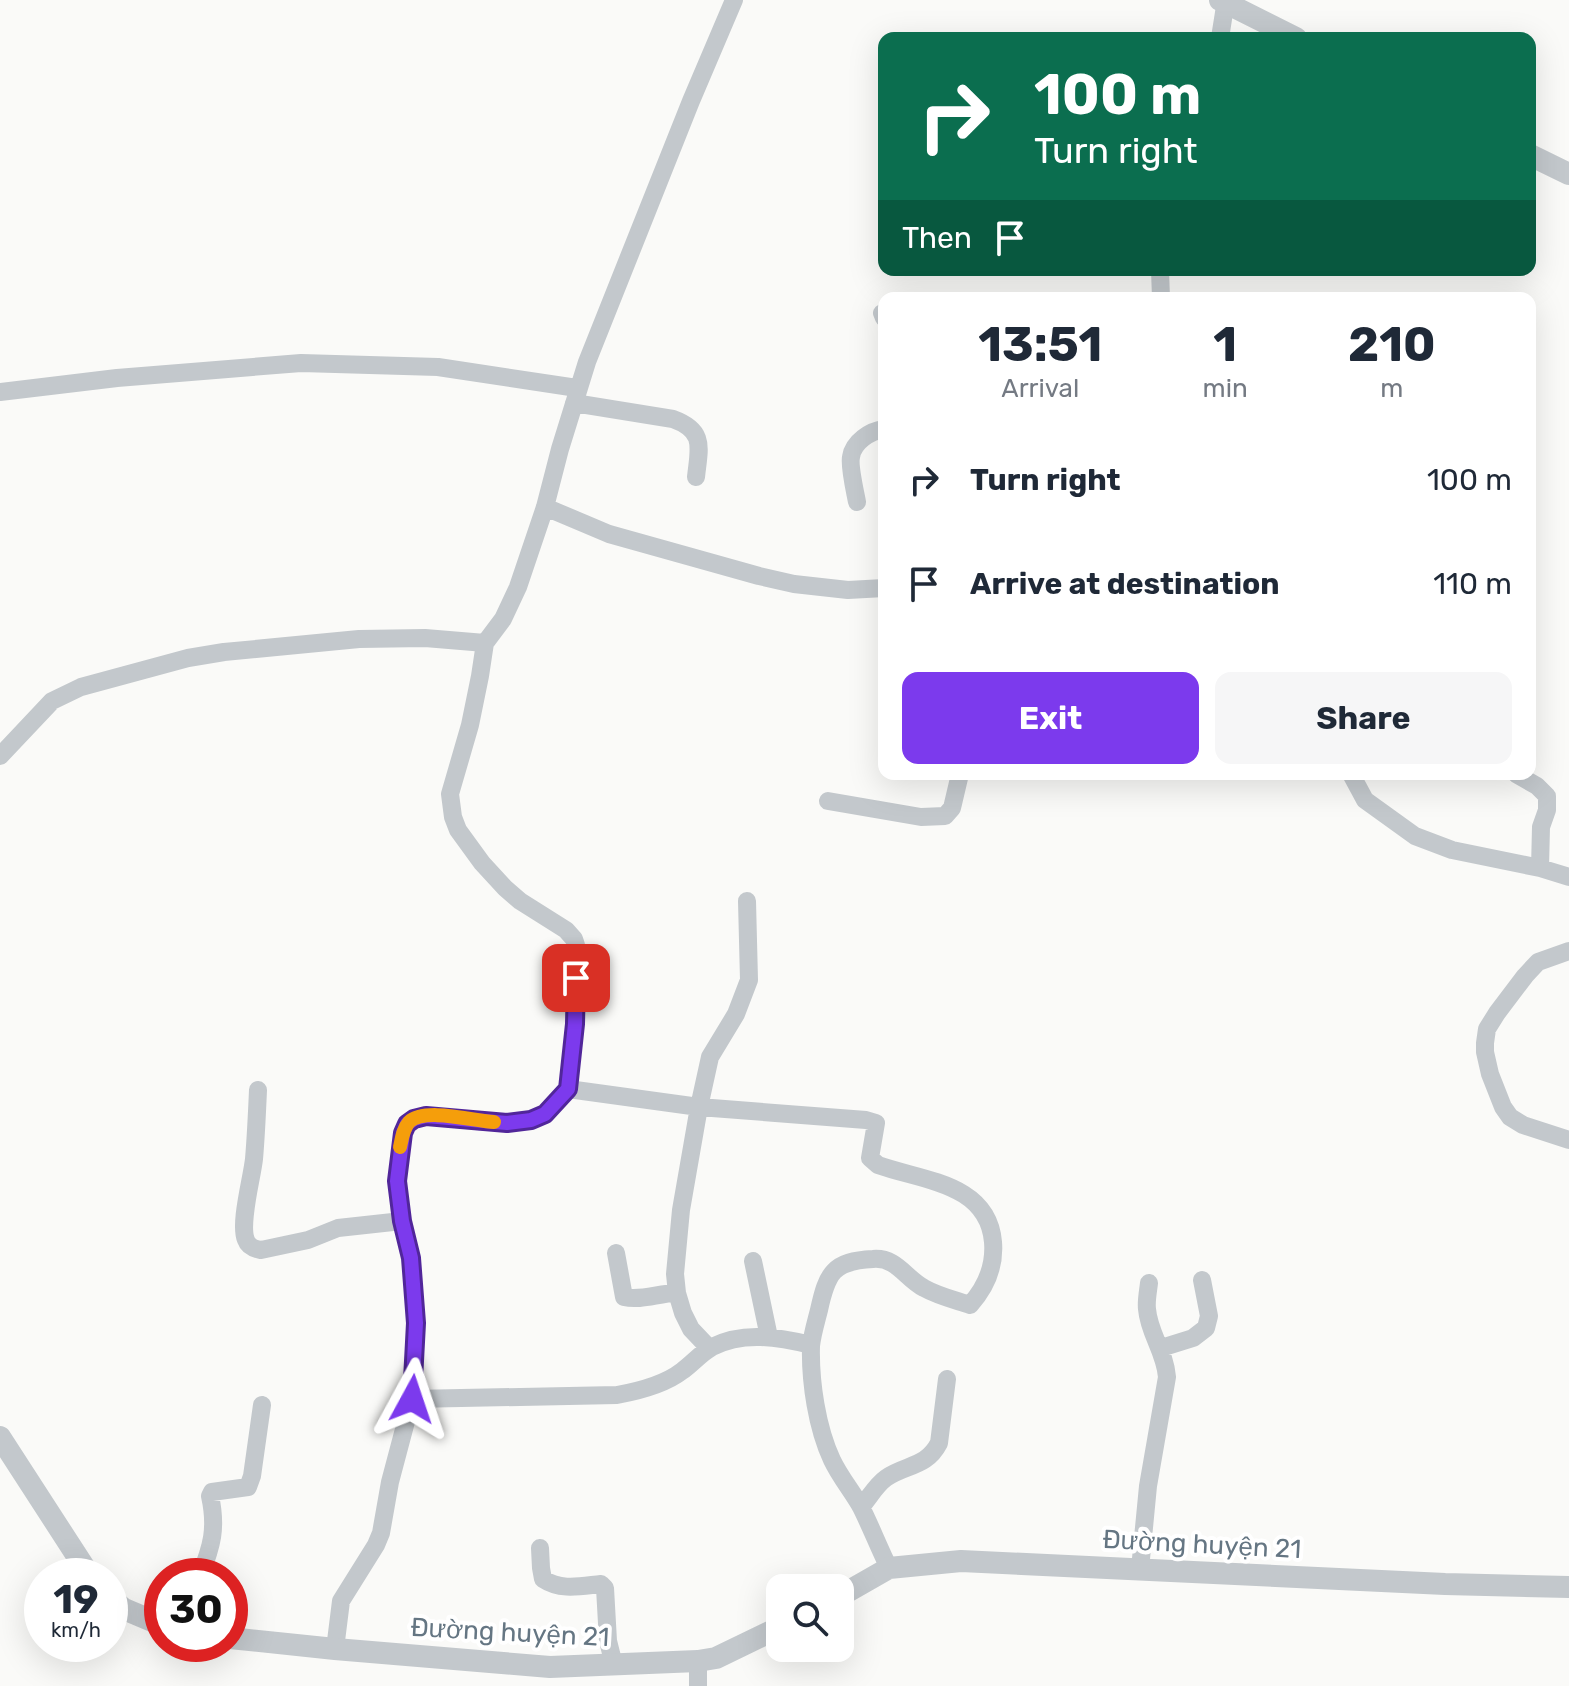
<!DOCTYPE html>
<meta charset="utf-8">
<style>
:root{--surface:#fff;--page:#f6f6f7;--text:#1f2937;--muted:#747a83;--accent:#7c3aed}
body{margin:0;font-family:Rubik,sans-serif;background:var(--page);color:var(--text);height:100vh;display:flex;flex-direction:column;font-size:30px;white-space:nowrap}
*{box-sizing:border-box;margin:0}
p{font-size:26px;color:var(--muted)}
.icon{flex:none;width:44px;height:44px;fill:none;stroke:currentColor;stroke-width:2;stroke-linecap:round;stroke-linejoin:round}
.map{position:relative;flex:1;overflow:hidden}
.sheet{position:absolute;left:878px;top:292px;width:658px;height:488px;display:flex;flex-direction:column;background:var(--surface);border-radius:16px;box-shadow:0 8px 32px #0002}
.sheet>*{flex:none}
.top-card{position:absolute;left:878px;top:32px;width:658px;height:244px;border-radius:16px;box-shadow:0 8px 32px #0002;background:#0b6e4f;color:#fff;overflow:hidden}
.controls{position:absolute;left:766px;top:1574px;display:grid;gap:16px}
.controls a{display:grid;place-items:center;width:88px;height:88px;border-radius:16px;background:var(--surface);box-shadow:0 8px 32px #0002;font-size:40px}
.speed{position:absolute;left:24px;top:1558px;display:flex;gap:16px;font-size:40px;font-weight:700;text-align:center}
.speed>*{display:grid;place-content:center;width:104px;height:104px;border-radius:50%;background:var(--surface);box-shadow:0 8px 32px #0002;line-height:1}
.speed small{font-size:20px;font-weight:400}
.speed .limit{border:12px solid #d22;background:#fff;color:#111}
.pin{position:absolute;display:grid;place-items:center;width:68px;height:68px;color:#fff;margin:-34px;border-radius:16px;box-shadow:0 4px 12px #0006}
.me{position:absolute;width:88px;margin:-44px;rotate:5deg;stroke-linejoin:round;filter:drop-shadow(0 0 6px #0008)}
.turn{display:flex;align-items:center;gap:28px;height:168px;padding:0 24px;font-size:36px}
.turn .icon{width:104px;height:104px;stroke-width:2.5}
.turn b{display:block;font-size:56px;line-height:68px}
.then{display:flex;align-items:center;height:76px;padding:0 24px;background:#0003;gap:16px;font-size:30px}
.eta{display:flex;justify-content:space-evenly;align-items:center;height:136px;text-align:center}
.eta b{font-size:48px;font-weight:700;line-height:56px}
.cta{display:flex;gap:16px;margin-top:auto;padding:16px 24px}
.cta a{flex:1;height:92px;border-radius:16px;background:var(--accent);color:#fff;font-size:32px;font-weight:700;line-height:92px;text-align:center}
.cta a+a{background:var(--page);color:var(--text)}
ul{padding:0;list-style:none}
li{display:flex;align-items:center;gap:24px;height:104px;padding:0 24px}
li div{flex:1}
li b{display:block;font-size:30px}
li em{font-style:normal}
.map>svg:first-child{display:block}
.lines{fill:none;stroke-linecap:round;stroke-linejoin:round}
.minor{stroke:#c3c8cc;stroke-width:18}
.tertiary{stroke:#c3c8cc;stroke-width:22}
.route-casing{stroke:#51269a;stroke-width:20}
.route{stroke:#7c3aed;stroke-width:14}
.slow{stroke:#f59e0b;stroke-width:14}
.labels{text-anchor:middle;stroke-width:8;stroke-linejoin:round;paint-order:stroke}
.street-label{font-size:26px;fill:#657683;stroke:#fff}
</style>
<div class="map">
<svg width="1569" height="1686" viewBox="0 0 1569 1686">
<rect width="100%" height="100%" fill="#fafaf8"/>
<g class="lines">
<path class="minor" d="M 1220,38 L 1226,0
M 1160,270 L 1161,298
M 882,313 L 884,318
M 0,392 L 117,378 L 301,363 L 438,367 L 577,388
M 574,403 L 673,419 C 706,431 699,448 696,477
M 857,502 C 855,491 849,466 851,457 C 853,442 870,431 884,429
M 545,507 L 609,534 L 759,576 L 794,584 L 848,590 L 884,588
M 0,756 L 52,701 L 81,687 L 188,658 L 224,652 L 359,639 L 425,638 L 485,643
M 1351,774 L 1365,800 L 1415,836 L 1452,850 L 1540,868 L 1569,877
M 1516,774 L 1537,786 L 1547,796 L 1547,810 L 1541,827 L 1540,868
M 828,801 L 921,817 L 945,816 L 952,808 L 960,774
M 1569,951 L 1538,962 L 1525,976 L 1497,1013 L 1487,1029 L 1485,1043 L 1485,1052 L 1490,1074 L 1503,1107 L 1510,1117 L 1523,1125 L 1569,1140
M 568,1089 L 699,1107 L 866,1120 L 876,1123 L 870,1158 L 878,1165 C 923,1181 988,1183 993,1242 C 995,1266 986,1287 970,1305 C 955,1300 938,1296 924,1288 C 905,1278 897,1257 873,1259 C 833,1261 827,1273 819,1310 C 816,1322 812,1335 811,1346 C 810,1382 817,1428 832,1460 C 840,1477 852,1491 861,1507 C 871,1527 879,1548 889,1568
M 258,1090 C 257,1113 256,1136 254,1159 C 252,1178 239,1224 246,1240 C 248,1246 255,1249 261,1250 L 308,1240 L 338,1228 L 402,1221
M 616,1253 L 624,1297 C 641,1301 659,1293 677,1293
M 753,1261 L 769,1337
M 709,1348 L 691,1329 L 683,1313 L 677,1293 L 675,1274 L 681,1210 L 699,1107 L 710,1057 L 736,1014 L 749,980 L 747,901
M 1161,1348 L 1193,1338 L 1206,1328 L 1209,1316 L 1202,1280
M 412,1399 L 617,1395 C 639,1391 664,1385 682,1371 C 692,1364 701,1353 712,1347 C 743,1331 778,1337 811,1345
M 861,1507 C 869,1498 876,1485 886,1478 C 906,1464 926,1468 939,1443 L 947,1379
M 540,1548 L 541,1568 L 543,1579 C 561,1591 581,1586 601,1584 L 605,1588 L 608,1641 L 614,1665
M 1140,1569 L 1148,1486 L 1167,1377 C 1165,1351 1149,1334 1147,1309 C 1146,1301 1148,1292 1149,1283
M 200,1576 C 212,1546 217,1528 210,1496 L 212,1492 L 248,1487 L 252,1476 L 262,1405
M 335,1649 L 341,1601 L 376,1545 L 381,1533 L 390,1482 L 412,1399 L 416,1323 L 411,1258 L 402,1221 L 397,1181 L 403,1133 L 407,1124 L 414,1119 L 426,1116 L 487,1122 L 520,1122 L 531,1120 L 545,1114 L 568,1089 L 575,1024 L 576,945 L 574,939 L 566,930 L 520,901 L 505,888 L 482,863 L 458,830 L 453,817 L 450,794 L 470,725 L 480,676 L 485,643 L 503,619 L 518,587 L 545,507 L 560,449 L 587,362 L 691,101 L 734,0
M 698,1661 L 698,1686"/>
<path class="tertiary" d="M 1220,0 L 1296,38
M 1530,155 L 1569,174
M 0,1437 L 90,1576
M 840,1596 L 889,1568 L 961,1561 L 1445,1584 L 1569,1587
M 110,1597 L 124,1609 L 162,1625
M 230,1638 L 335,1649 L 550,1667 L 698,1661 L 716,1658 L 780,1627"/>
</g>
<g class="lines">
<defs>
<path id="route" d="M 412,1399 L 416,1323 L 411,1258 L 402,1221 L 397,1181 L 403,1133 L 407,1124 L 414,1119 L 426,1116 L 507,1123 L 531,1120 L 545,1114 L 568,1089 L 575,1024 L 576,978"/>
</defs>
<use href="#route" class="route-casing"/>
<use href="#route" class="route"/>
<path class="slow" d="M 400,1147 C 402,1138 403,1129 409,1122 C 425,1107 474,1121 494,1122"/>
</g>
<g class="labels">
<g class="street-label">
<text transform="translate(1202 1544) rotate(3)" y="9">Đường huyện 21</text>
<text transform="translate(510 1632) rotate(3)" y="9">Đường huyện 21</text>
</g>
</g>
</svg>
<div class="controls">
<a><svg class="icon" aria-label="search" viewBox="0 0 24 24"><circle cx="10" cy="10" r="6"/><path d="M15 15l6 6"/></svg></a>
</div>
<div class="speed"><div>19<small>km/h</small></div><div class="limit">30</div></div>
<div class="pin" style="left:576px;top:978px;background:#d93025"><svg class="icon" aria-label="arrive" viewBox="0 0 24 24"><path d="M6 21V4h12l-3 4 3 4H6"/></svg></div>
<svg class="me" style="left:412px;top:1399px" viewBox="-20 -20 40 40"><path d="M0-17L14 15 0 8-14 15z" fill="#7c3aed" stroke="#fff" stroke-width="4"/></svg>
<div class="top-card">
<div class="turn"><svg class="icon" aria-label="right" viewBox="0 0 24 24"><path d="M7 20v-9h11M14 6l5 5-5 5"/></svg><div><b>100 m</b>Turn right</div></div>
<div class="then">Then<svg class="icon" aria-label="arrive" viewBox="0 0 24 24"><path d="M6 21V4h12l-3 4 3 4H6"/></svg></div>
</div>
<section class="sheet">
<div class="eta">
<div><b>13:51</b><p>Arrival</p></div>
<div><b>1</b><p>min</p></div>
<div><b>210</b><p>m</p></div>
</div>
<ul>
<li><svg class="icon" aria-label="right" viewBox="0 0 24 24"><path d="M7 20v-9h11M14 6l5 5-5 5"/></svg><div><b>Turn right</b></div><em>100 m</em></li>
<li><svg class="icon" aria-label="arrive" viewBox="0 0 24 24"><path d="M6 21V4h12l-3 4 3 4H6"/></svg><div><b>Arrive at destination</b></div><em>110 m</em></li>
</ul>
<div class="cta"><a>Exit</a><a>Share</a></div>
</section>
</div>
